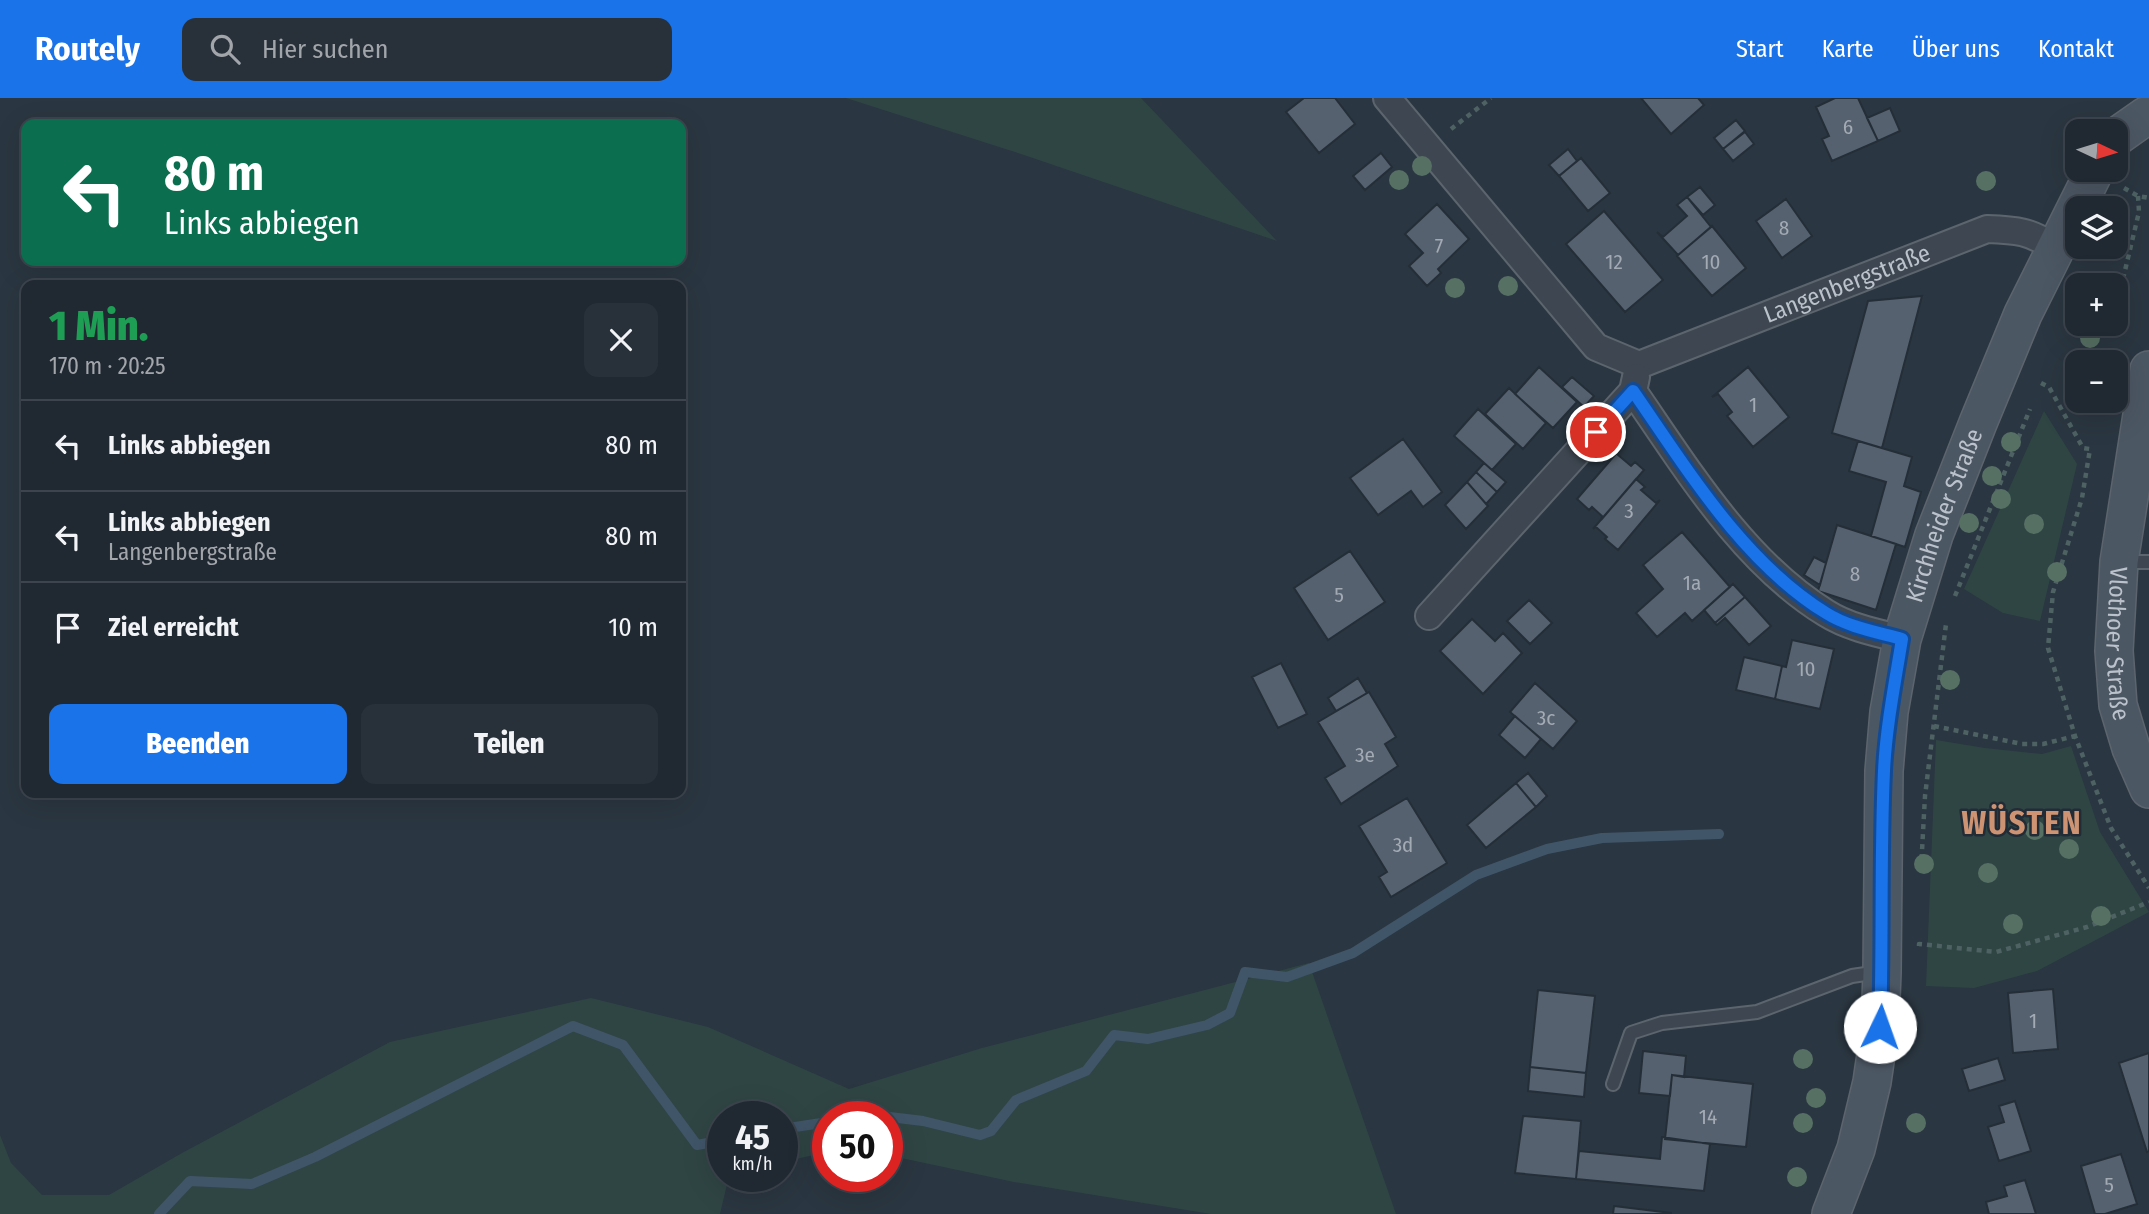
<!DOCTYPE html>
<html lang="de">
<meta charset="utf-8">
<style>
:root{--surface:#202831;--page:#283039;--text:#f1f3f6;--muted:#a2a6ab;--line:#3d444d;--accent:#1a73e8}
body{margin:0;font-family:"Fira Sans Condensed",sans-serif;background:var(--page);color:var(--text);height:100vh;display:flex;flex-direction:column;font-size:26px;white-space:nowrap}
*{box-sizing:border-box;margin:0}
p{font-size:23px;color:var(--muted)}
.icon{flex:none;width:38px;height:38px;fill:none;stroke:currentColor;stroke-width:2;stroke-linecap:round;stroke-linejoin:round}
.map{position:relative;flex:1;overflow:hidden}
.panel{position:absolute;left:21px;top:182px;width:665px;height:518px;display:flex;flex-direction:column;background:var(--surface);border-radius:14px;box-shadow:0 7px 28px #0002,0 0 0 2px var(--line)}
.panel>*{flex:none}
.guide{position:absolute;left:21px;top:21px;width:665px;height:147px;border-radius:14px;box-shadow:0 7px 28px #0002,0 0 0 2px var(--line);background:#0b6e4f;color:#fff;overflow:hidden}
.needle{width:46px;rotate:94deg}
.controls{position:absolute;left:2065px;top:21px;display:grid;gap:14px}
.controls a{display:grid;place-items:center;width:63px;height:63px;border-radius:14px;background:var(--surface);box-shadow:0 7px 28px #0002,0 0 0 2px var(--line);font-size:35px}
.speed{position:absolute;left:707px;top:1003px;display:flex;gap:14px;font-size:35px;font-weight:700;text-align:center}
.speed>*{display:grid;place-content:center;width:91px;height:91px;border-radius:50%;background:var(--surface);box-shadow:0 7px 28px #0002,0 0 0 2px var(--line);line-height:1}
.speed small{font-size:18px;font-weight:400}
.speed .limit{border:10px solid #d22;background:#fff;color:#111}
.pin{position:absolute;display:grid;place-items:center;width:60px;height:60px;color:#fff;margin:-30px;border:4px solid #fff;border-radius:50%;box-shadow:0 2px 7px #0007}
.me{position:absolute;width:77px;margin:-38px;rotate:3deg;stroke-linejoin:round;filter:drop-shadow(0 0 5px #0008)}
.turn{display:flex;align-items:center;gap:24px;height:147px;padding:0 28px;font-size:32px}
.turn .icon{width:91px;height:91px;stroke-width:2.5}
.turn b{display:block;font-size:49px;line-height:60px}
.round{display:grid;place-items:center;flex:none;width:74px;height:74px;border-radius:14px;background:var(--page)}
.headline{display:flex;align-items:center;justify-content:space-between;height:119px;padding:0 28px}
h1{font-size:42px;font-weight:800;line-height:52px;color:#1e9e55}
.button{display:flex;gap:14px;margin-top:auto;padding:14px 28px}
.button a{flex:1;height:80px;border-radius:14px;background:var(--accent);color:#fff;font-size:28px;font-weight:800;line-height:80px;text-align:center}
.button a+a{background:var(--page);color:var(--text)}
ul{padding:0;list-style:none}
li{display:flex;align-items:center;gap:21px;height:91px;padding:0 28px;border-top:2px solid var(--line)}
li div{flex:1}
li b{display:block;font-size:26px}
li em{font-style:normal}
header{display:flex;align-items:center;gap:42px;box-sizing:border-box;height:98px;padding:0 35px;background:var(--accent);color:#fff}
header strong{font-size:33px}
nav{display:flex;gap:38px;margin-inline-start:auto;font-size:24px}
.search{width:490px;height:63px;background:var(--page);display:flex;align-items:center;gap:18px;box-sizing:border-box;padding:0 24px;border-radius:14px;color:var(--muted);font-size:26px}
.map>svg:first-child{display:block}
.green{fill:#2f4544}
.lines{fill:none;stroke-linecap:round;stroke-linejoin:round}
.stream{stroke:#415569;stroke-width:10}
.building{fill:#55616e;stroke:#242e38;stroke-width:2}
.lane-casing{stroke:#5c656e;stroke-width:16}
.street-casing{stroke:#5c656e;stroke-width:30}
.secondary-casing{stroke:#5c656e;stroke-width:40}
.path{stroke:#4e6263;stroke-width:4.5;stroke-dasharray:5 5;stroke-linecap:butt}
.lane{stroke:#3e4751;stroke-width:12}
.street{stroke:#3e4751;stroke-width:26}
.secondary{stroke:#4c5764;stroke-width:37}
.tree{fill:#577064}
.route-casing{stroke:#114b97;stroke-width:18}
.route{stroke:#1a73e8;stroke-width:12}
.labels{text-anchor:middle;stroke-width:5;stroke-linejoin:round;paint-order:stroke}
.number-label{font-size:21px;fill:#a2aab4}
.street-label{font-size:24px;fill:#bbc2cb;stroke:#222c37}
.district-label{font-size:32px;font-weight:bold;letter-spacing:2px;fill:#ce9373;stroke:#222c37}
</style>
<header>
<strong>Routely</strong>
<div class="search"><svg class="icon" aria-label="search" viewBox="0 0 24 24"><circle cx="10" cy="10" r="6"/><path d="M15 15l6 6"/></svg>Hier suchen</div>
<nav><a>Start</a><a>Karte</a><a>Über uns</a><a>Kontakt</a></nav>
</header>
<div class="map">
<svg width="2149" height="1116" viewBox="0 0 2149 1116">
<rect width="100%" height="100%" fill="#2a3641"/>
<path class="green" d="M 846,0 L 1141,0 L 1277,143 L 1021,56 Z
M 2044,313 L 2077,366 L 2040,523 L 2003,515 L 1964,491 Z
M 1936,642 L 1985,650 L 2042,656 L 2071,648 L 2100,734 L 2149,814 L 2037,873 L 1974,890 L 1926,888 Z
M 1309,865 L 1396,1116 L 1211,1116 L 1014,1084 L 887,1057 L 887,1018 L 828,1018 L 828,1054 L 782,1064 L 782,1018 L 723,1018 L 723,1078 L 729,1078 L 720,1116 L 0,1116 L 0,1037 L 11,1065 L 42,1097 L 109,1097 L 182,1055 L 390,944 L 591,900 L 708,929 L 849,991 L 982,950 Z"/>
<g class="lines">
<path class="stream" d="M 861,1018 L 873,1017 L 923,1023 L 980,1037 L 991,1033 L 1016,1002 L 1086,973 L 1114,937 L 1148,941 L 1207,927 L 1230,915 L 1245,874 L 1287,879 L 1353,855 L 1476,777 L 1547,751 L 1602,740 L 1719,736
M 782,1031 L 828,1024
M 159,1116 L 190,1083 L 252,1086 L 315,1059 L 573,928 L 623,947 L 697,1047 L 723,1042"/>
</g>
<path class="building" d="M 1304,0 L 1335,0 L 1355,26 L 1319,55 L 1286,14 Z
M 1641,0 L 1698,0 L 1704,7 L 1671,36 Z
M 1835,0 L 1858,0 L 1878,43 L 1832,63 L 1822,41 L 1829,38 L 1816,9 Z
M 1890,10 L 1900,33 L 1878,43 L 1867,20 Z
M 1736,22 L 1745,33 L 1723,51 L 1714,40 Z
M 1745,34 L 1754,46 L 1733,63 L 1723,51 Z
M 1568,51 L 1577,63 L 1559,78 L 1549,67 Z
M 1381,55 L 1392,69 L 1365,92 L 1353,78 Z
M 1581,60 L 1610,95 L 1588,113 L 1559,78 Z
M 1700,89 L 1715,107 L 1703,117 L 1687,99 Z
M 1687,99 L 1711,129 L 1678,157 L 1657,134 L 1663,139 L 1687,118 L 1677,107 Z
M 1786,101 L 1812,138 L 1782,160 L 1756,123 Z
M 1437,106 L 1469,141 L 1438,171 L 1441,175 L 1427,188 L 1409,168 L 1423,155 L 1405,136 Z
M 1604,113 L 1663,182 L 1625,214 L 1566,146 Z
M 1712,128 L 1746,170 L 1712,198 L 1677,158 Z
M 1922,198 L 1882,350 L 1832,335 L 1868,203 Z
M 1539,269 L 1577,304 L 1553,330 L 1515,296 Z
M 1748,269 L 1789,319 L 1753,349 L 1727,318 L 1732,314 L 1718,296 L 1712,299 Z
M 1572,279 L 1594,298 L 1584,309 L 1562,289 Z
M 1509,290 L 1546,325 L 1523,351 L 1485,316 Z
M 1478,311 L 1516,346 L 1492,372 L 1454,338 Z
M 1403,341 L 1442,394 L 1423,409 L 1411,393 L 1378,417 L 1350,380 Z
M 1858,343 L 1912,359 L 1904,388 L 1921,394 L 1905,449 L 1871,438 L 1886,384 L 1849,373 Z
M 1620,351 L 1617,356 L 1631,368 L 1635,364 L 1644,372 L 1601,422 L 1602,418 L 1592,409 L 1589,412 L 1577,401 Z
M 1484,365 L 1506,384 L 1497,394 L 1476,374 Z
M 1476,374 L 1497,394 L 1486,406 L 1467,384 Z
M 1636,381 L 1645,389 L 1641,392 L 1656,405 L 1660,402 L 1618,452 L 1605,441 L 1607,439 L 1596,429 L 1593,431 Z
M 1467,384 L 1488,408 L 1466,431 L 1445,407 Z
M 1837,427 L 1896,446 L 1876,512 L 1818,493 Z
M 1682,434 L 1730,489 L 1692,523 L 1685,515 L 1657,539 L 1636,515 L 1663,491 L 1643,467 Z
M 1350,453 L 1385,504 L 1328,542 L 1294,490 Z
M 1814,459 L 1826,465 L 1820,487 L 1804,477 Z
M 1733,486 L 1745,499 L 1715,525 L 1704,512 Z
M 1745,499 L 1771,528 L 1749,547 L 1725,520 L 1717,527 L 1715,525 Z
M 1529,502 L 1552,525 L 1530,546 L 1507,523 Z
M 1472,521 L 1495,543 L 1503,535 L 1522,555 L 1483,596 L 1440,553 Z
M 1792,542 L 1834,551 L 1820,611 L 1775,601 L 1782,568 L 1786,569 Z
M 1744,559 L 1782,568 L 1775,601 L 1736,592 Z
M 1281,565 L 1307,616 L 1278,630 L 1252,579 Z
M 1358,580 L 1367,595 L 1336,613 L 1328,600 Z
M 1535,585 L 1577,623 L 1553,651 L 1510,614 Z
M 1369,594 L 1396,639 L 1385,646 L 1398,668 L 1341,706 L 1325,680 L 1345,668 L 1318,624 Z
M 1515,618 L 1541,641 L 1525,660 L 1499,637 Z
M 1528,675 L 1547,698 L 1536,709 L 1516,685 Z
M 1516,685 L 1536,709 L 1486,750 L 1467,727 Z
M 1407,700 L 1447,765 L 1391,799 L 1379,779 L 1387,774 L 1359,728 Z
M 2053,891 L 2058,951 L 2013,955 L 2008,895 Z
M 1538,892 L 1595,898 L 1586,975 L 1530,969 Z
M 1643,953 L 1686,958 L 1684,979 L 1672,977 L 1670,998 L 1639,995 Z
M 2149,955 L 2149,1053 L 2147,1054 L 2119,965 Z
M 1998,960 L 2005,982 L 1969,993 L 1962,971 Z
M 1530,969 L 1586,975 L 1584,999 L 1528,993 Z
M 1672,977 L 1753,986 L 1746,1049 L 1665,1041 Z
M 2015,1003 L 2031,1053 L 1999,1063 L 1988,1029 L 2004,1024 L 1999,1008 Z
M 1523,1018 L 1581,1023 L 1576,1081 L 1515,1075 Z
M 1662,1039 L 1710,1046 L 1704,1093 L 1576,1081 L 1579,1053 L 1660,1061 Z
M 2121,1056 L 2137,1106 L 2105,1116 L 2095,1116 L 2081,1068 Z
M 2025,1082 L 2036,1116 L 1989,1116 L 1986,1104 L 2007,1098 L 2004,1088 Z
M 1614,1108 L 1671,1115 L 1671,1116 L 1613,1116 Z"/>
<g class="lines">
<defs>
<path id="lane" d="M 2123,464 L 2149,464
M 1613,986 L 1631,935 L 1662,925 L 1757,914 L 1852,878 L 1879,874"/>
<g id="street">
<path id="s1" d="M 1387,0 L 1596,249 L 1639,267 L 1987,131 C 2017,132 2030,133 2055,150"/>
<path d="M 1633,293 C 1687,371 1743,464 1826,515 C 1848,529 1877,535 1902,541"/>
<path d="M 1429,518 L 1633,293 L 1636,279"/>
</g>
<g id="secondary">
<path d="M 2116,39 L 2146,18 L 2149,18"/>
<path id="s2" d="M 2149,272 L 2119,464 L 2114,553 L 2118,607 L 2131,650 L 2149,691"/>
<path id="s3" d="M 1831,1116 L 1856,1051 L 1872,984 L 1880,929 L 1882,874 L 1884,673 L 1889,614 L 1902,541 L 1934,437 L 1978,325 L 2023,216 L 2095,72"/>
</g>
</defs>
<use href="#lane" class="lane-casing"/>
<use href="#street" class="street-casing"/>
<use href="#secondary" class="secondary-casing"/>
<path class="path" d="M 1451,31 L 1491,0
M 2124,90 L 2138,98 L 2149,100
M 2116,210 L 2139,114 L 2138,98
M 2071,217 L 2077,194
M 2041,285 L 2049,289 L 2083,350 L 2090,351 L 2082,400 L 2053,494 L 2048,550 L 2075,638 L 2111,730 L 2149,790
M 1955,498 L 2030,311
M 1934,628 L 2022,646 L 2043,646 L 2075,638
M 1921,771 L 1925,698 L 1946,526
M 1919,848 L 1919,846 L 1996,854 L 2087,829 L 2149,804"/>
<use href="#lane" class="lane"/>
<use href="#street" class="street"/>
<use href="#secondary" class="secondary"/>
</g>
<g class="tree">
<circle cx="1422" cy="68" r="10"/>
<circle cx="1399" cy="82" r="10"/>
<circle cx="1986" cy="83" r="10"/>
<circle cx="1508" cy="188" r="10"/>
<circle cx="1455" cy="190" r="10"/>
<circle cx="2090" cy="240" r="10"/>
<circle cx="2011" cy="344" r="10"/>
<circle cx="1992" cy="378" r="10"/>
<circle cx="2001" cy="401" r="10"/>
<circle cx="1969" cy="425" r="10"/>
<circle cx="2034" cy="426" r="10"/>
<circle cx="2057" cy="474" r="10"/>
<circle cx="1950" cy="582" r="10"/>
<circle cx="2035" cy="732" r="10"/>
<circle cx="2069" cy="751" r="10"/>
<circle cx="1924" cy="766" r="10"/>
<circle cx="1988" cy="775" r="10"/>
<circle cx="2101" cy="818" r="10"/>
<circle cx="2013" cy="826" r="10"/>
<circle cx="1803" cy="961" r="10"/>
<circle cx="1816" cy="1000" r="10"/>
<circle cx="1803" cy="1025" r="10"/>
<circle cx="1916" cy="1025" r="10"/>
<circle cx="1797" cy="1079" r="10"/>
</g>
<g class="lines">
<defs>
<path id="route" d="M 1596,334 L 1633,293 C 1687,371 1743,464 1826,515 C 1848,529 1877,534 1902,541 C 1895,585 1886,629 1884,673 C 1880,759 1883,844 1880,929"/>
</defs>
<use href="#route" class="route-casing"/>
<use href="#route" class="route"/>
</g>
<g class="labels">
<g class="number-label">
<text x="1848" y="36">6</text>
<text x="1784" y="137">8</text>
<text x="1439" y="155">7</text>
<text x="1614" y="171">12</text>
<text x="1711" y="171">10</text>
<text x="1753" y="314">1</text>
<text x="1629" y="420">3</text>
<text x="1855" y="483">8</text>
<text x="1692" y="492">1a</text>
<text x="1339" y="504">5</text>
<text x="1806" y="578">10</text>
<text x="1546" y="627">3c</text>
<text x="1365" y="664">3e</text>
<text x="1403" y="754">3d</text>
<text x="2033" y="930">1</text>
<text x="1708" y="1026">14</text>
<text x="2109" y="1094">5</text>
</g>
<g class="street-label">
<text dy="8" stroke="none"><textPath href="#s1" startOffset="595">Langenbergstraße</textPath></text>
<text dy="8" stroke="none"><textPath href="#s3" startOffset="714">Kirchheider Straße</textPath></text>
<text dy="8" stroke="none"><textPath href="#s2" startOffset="276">Vlothoer Straße</textPath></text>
</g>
<g class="district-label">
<text x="2022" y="736">WÜSTEN</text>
</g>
</g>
</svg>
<div class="controls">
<a><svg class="needle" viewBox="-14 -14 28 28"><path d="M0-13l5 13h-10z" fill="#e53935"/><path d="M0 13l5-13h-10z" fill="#a2a6ab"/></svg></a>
<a><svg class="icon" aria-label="layers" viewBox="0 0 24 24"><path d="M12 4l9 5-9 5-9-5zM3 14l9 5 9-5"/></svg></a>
<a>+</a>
<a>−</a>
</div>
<div class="speed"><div>45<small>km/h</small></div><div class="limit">50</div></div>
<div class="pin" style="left:1596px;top:334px;background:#d93025"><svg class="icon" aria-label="arrive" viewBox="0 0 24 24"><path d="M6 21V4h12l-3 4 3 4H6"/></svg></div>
<svg class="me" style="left:1880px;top:929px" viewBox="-20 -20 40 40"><circle r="19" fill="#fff"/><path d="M0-13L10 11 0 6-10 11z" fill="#1a73e8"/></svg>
<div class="guide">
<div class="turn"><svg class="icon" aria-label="left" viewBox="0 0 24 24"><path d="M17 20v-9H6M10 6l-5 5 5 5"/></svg><div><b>80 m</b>Links abbiegen</div></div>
</div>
<section class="panel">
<div class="headline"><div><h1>1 Min.</h1><p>170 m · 20:25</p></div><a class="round"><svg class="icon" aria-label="close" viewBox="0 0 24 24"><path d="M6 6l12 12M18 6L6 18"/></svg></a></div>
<ul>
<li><svg class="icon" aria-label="left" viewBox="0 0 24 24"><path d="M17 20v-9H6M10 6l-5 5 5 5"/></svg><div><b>Links abbiegen</b></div><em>80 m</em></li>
<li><svg class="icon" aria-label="left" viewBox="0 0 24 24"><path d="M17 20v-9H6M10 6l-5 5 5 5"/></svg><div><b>Links abbiegen</b><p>Langenbergstraße</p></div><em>80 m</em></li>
<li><svg class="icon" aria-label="arrive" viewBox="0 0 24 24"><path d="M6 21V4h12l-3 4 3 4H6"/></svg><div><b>Ziel erreicht</b></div><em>10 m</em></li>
</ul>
<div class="button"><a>Beenden</a><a>Teilen</a></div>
</section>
</div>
